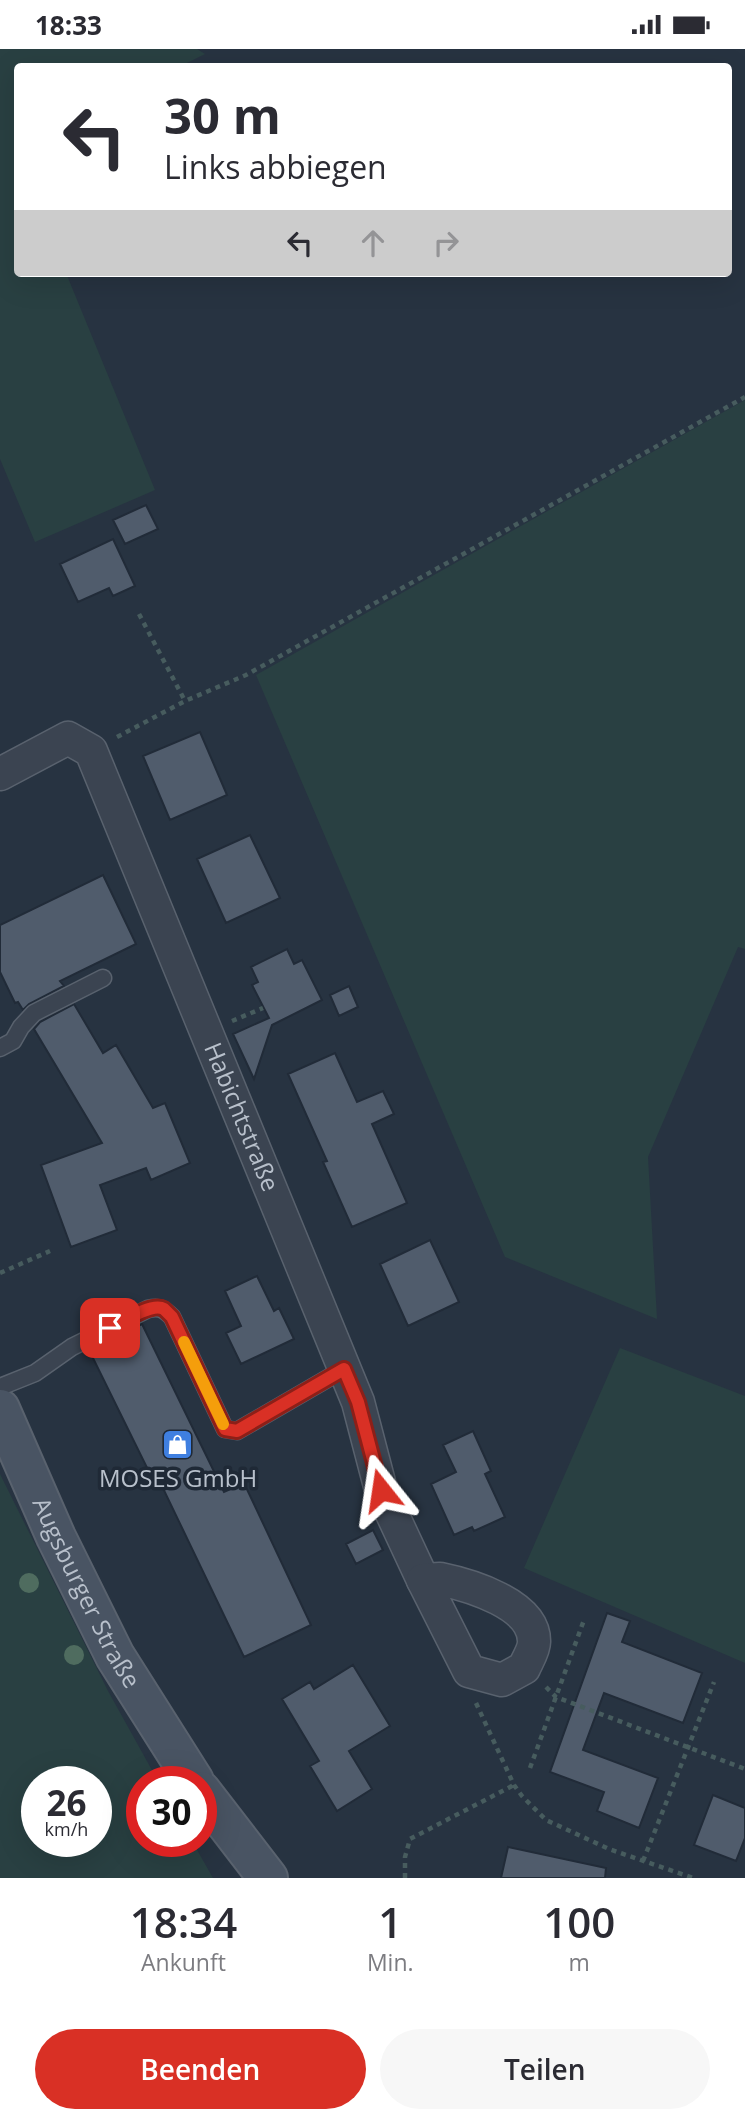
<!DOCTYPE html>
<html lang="de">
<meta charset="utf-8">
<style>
:root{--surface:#fff;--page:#f7f7f7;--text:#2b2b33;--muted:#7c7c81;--accent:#d93025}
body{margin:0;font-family:"Open Sans",sans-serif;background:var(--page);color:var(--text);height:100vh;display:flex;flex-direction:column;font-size:26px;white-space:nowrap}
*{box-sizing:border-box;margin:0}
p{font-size:23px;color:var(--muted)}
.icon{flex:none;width:38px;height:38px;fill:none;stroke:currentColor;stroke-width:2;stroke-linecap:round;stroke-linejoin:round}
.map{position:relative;height:1829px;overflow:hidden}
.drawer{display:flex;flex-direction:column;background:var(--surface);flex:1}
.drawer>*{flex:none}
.hud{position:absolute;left:14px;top:14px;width:718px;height:214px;border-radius:7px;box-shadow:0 7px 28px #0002;background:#fff;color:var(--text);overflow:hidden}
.speed{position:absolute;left:21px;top:1717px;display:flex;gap:14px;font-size:35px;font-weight:700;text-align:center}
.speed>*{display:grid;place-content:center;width:91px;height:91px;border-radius:50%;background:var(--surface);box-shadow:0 7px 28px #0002;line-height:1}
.speed small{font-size:18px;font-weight:400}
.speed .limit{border:10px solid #d22;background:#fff;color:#111}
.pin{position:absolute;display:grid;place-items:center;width:60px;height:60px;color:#fff;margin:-30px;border-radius:14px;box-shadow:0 4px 10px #0006}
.me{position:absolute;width:77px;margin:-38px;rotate:345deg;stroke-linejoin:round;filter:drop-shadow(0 0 5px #0008)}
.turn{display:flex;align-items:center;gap:24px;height:147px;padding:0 35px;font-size:32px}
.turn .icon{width:91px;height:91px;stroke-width:2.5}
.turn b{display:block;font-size:49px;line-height:60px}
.lanes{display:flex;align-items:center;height:66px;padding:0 35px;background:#0003;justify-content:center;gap:35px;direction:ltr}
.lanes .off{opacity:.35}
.eta{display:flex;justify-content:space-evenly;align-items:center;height:119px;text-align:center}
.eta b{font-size:42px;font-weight:600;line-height:49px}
.primary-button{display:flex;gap:14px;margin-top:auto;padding:14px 35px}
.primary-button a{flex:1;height:80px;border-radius:42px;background:var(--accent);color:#fff;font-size:28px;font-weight:600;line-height:80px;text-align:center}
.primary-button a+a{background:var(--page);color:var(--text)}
.status{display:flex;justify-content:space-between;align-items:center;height:49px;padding:0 35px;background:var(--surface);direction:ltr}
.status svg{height:19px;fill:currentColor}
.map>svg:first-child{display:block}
.green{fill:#294042;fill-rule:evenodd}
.building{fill:#505c6c;stroke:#212b38;stroke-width:2}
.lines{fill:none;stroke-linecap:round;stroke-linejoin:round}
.lane-casing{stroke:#59626e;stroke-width:19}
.street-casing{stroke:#59626e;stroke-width:35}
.secondary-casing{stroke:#59626e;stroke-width:42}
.path{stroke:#475c5e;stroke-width:4.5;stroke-dasharray:5 5;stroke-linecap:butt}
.lane{stroke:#3b4451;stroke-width:16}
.street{stroke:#3b4451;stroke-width:32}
.secondary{stroke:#495463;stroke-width:38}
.tree{fill:#4f6c5f}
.route-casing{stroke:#8d1f18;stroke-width:18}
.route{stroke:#d93025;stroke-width:12}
.slow{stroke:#f59e0b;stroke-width:12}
.labels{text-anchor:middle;stroke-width:7;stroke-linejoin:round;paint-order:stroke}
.street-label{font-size:24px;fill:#b8c0cb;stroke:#1f2936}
.poi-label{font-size:24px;fill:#b8c0cb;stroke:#1f2936}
</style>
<div class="status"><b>18:33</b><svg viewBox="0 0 49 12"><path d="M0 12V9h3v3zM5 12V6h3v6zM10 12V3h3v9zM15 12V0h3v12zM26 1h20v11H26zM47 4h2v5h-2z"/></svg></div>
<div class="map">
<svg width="745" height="1829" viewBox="0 0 745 1829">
<rect width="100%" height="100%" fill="#273341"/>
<path class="green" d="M 0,0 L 197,0 L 205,5 L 181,17 L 18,18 L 18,100 L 15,101 L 18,106 L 18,224 L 66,224 L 155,441 L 35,493 L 0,410 Z
M 745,351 L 745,900 L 738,898 L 648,1108 L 657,1270 L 505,1208 L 256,626 Z
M 620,1299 L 745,1347 L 745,1614 L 524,1519 Z
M 0,1425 L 108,1642 L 158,1732 L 142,1732 L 142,1792 L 192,1792 L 213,1829 L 0,1829 ZM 37,1732 L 96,1732 L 96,1792 L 37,1792 Z"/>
<path class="building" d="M 146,456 L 158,480 L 125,495 L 113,471 Z
M 113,490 L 135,537 L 113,547 L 109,539 L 78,553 L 60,515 Z
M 200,683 L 227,746 L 170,771 L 143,707 Z
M 250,786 L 280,849 L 226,874 L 197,810 Z
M 103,826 L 136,895 L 60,932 L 64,937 L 29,955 L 23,961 L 18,953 L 15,954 L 0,923 L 0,876 Z
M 287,900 L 294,915 L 302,911 L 322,951 L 272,976 L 254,1030 L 233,985 L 269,969 L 252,936 L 258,933 L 251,918 Z
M 349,937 L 358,958 L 339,967 L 330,946 Z
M 74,955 L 103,1004 L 116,996 L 153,1059 L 165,1054 L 190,1114 L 151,1131 L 146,1119 L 100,1136 L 117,1181 L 71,1198 L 41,1116 L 102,1094 L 34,980 L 40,973 Z
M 335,1004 L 357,1053 L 383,1042 L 394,1065 L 372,1075 L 407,1154 L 352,1178 L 323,1113 L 327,1112 L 288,1025 Z
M 430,1191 L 459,1253 L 408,1277 L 380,1215 Z
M 257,1227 L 274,1262 L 279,1259 L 294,1290 L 241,1315 L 226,1284 L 241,1277 L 225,1242 Z
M 142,1275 L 224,1443 L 244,1434 L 311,1576 L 244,1608 L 160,1433 L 155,1435 L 89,1301 Z
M 473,1382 L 491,1422 L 485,1425 L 505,1468 L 474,1482 L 472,1478 L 454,1486 L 431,1435 L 456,1423 L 443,1396 Z
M 373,1481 L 383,1501 L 356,1515 L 346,1495 Z
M 607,1564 L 630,1572 L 622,1593 L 702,1624 L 683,1674 L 604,1644 L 583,1701 L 658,1729 L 639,1779 L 597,1762 L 604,1743 L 550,1723 Z
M 353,1616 L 390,1677 L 349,1702 L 372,1740 L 337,1762 L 310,1717 L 319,1712 L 282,1650 L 310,1633 L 314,1640 Z
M 713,1746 L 745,1759 L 745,1789 L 736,1812 L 694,1796 Z
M 508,1798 L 606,1819 L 605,1829 L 501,1829 Z"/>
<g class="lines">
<defs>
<path id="lane" d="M 0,999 L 13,992 L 21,978 L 34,964 L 103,929
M 0,1338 L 35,1324 L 72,1298 L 148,1260 C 159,1257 164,1260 172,1268 L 225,1380 L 237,1382 L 344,1320"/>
<g id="street">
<path id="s1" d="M 0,725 L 68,689 L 91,702 L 358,1353 L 381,1441 L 423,1531"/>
<path d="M 440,1530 C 469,1536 535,1555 534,1593 C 534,1601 527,1612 524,1619 L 502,1631 L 469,1622 L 423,1531 Z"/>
</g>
<g id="secondary">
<path id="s2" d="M 0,1360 L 56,1488 L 115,1607 L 194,1732"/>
<path d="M 201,1742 L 268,1829"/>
</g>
</defs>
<use href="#lane" class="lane-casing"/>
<use href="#street" class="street-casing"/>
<use href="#secondary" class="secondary-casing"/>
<path class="path" d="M 139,565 L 185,652
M 117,688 L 185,652 L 246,626 L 745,348
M 232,972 L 263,959
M 0,1224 L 50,1202
M 546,1638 L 556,1648 L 745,1720
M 476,1654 L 514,1736 L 522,1747 L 546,1771 L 609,1800 L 693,1829
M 530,1719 L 584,1571
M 643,1812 L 714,1633
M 405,1829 L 405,1808 L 410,1790 L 514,1736"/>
<use href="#lane" class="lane"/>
<use href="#street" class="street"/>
<use href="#secondary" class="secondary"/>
</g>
<g class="tree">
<circle cx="29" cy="1534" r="10"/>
<circle cx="74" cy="1606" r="10"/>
</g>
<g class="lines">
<defs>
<path id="route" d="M 110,1279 C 122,1273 152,1253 164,1260 C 165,1261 171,1267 172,1268 L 225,1380 L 237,1382 L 344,1320 L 358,1353 L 381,1441"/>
</defs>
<use href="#route" class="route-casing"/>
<use href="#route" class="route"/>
<path class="slow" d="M 184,1293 L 223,1375"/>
</g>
<defs>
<symbol id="shop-square" viewBox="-11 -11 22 22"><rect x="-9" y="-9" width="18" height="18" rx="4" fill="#3f7fe0" stroke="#1f2936"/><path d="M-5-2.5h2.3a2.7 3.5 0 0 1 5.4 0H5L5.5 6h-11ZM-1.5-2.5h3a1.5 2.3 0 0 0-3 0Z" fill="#fff"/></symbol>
</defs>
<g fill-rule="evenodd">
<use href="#shop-square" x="160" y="1378" width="35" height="35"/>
</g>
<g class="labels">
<g class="street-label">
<text dy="8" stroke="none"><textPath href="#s1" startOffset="499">Habichtstraße</textPath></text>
<text dy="8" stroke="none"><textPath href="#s2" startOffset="203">Augsburger Straße</textPath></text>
</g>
<g class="poi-label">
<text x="178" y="1438">MOSES GmbH</text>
</g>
</g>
</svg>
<div class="speed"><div>26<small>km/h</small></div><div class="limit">30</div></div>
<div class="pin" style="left:110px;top:1279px;background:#d93025"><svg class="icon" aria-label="arrive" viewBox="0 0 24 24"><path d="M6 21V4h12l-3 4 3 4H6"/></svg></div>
<svg class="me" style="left:381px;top:1441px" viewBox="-20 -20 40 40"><path d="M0-17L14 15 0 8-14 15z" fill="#d93025" stroke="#fff" stroke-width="4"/></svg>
<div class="hud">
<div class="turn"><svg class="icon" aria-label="left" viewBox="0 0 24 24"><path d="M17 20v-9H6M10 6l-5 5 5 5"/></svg><div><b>30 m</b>Links abbiegen</div></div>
<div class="lanes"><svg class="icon" aria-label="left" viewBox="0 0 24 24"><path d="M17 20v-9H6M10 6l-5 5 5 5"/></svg><svg class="icon off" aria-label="ahead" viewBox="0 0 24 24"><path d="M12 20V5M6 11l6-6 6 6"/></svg><svg class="icon off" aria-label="right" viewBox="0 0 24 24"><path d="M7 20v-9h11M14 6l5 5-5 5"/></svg></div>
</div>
</div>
<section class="drawer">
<div class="eta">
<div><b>18:34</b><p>Ankunft</p></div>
<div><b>1</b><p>Min.</p></div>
<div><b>100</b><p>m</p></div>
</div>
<div class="primary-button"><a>Beenden</a><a>Teilen</a></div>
</section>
